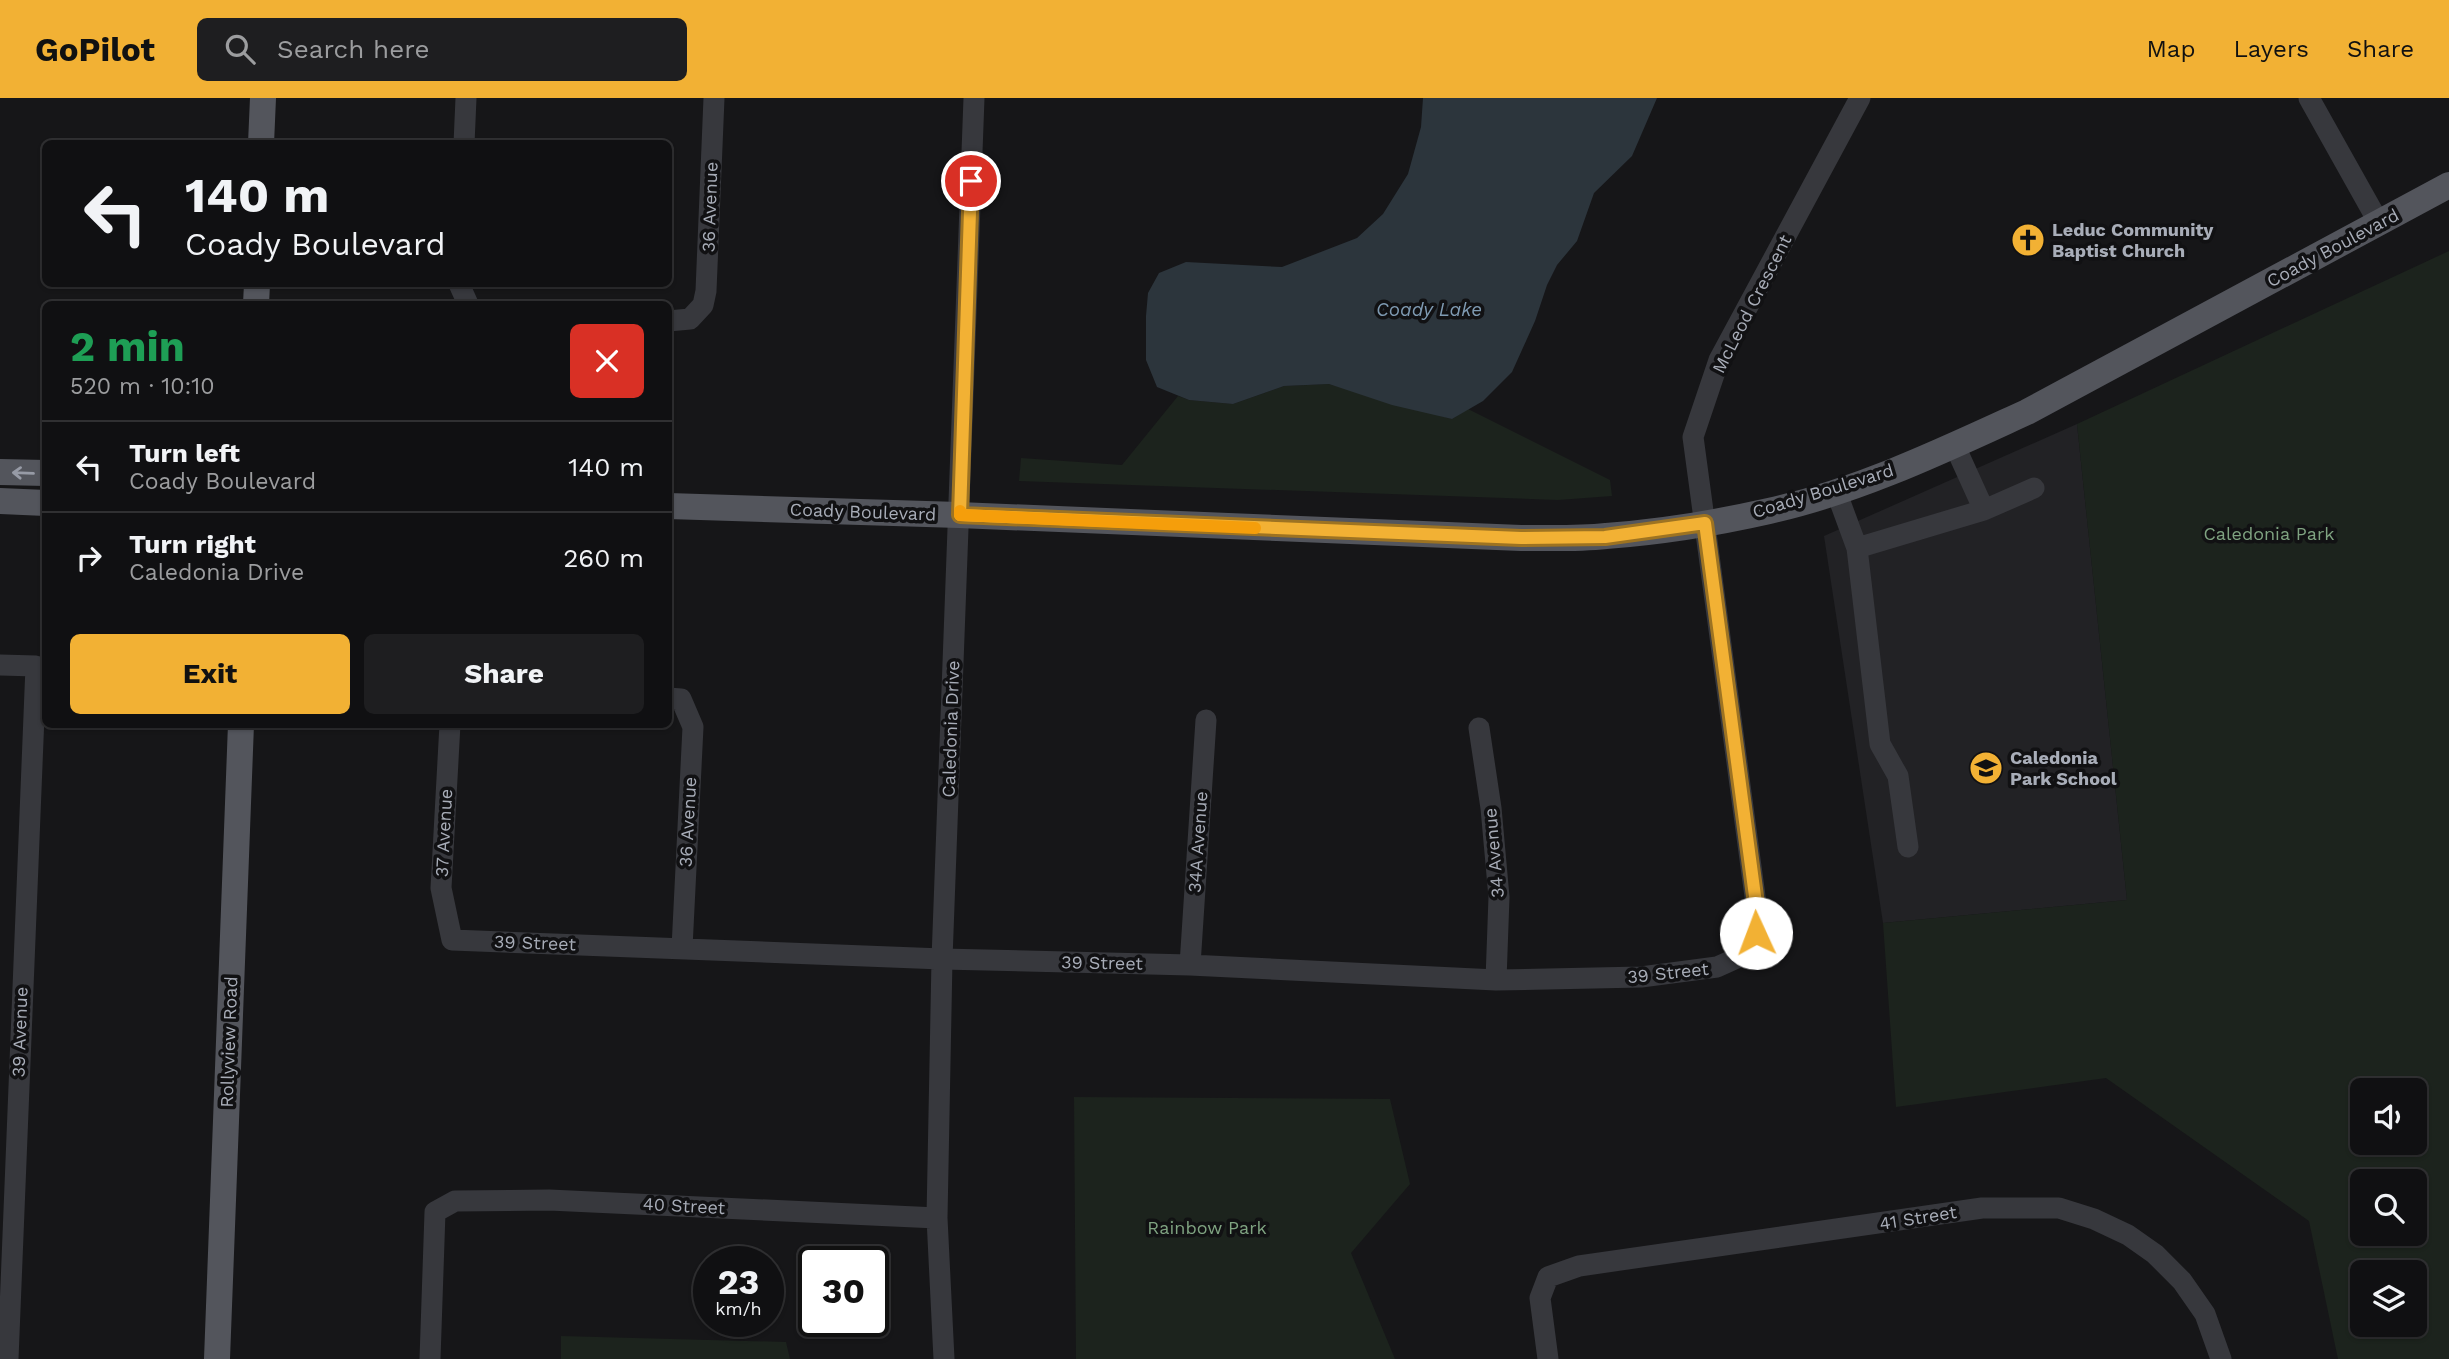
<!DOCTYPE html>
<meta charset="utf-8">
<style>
:root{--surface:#101012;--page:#1e1e20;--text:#f1f3f6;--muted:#9c9d9f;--line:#303032;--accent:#f2b134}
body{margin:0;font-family:"Work Sans",sans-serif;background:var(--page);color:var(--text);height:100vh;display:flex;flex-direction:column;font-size:26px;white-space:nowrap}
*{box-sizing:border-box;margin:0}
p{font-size:23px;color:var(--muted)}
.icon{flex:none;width:38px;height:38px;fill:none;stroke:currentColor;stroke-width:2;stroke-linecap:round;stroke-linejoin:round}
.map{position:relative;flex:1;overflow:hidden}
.panel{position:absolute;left:42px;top:203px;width:630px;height:427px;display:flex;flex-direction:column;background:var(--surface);border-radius:10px;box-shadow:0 2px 5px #0004,0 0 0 2px var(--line)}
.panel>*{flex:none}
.hud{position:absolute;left:42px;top:42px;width:630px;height:147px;border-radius:10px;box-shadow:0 2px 5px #0004,0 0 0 2px var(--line);background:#101012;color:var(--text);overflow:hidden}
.buttons{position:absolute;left:2350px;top:980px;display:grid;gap:14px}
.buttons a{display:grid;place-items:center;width:77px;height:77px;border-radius:10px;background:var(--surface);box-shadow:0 2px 5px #0004,0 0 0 2px var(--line);font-size:35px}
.speed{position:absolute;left:693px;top:1148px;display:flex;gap:14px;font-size:35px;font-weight:700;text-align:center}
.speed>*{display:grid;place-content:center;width:91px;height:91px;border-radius:50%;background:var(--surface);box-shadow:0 2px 5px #0004,0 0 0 2px var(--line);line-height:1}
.speed small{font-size:18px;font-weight:400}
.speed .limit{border:4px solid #111;border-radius:10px;background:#fff;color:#111}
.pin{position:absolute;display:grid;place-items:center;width:60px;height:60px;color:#fff;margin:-30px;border:4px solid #fff;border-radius:50%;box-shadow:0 2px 7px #0007}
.me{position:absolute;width:77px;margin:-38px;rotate:358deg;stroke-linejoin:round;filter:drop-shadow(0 0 5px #0008)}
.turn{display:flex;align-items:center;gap:24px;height:147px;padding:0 28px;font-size:32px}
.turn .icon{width:91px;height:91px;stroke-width:2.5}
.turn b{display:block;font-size:49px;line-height:60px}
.round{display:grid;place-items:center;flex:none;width:74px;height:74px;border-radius:10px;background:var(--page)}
.head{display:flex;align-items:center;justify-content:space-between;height:119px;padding:0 28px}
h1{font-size:42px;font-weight:700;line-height:52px;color:#1e9e55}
.action{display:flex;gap:14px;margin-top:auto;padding:14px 28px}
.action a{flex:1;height:80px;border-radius:10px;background:var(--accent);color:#111;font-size:28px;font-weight:700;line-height:80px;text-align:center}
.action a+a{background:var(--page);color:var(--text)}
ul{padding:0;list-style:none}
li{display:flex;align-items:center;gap:21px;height:91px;padding:0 28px;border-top:2px solid var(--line)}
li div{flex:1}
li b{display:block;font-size:26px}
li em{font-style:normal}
header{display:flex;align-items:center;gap:42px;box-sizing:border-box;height:98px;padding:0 35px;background:var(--accent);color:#111}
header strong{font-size:33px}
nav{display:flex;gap:38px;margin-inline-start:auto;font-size:24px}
.search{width:490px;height:63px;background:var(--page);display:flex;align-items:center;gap:18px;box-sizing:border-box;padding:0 24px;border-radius:10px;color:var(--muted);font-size:26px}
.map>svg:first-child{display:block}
.built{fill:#222225}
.green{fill:#1c231d;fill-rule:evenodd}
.water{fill:#2c353c}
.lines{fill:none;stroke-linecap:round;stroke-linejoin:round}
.minor{stroke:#37383d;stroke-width:21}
.major{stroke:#53555c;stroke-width:26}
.oneway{stroke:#979ba6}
.route-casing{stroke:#9d7322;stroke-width:18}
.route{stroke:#f2b134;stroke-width:12}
.slow{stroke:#f59e0b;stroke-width:12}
.labels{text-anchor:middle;stroke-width:7;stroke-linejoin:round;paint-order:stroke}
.street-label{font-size:18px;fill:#a8adb8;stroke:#111113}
.poi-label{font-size:18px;font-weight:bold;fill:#a8adb8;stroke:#111113;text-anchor:start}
.park-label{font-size:18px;fill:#7fa381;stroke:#111113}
.water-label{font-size:19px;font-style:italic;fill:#7f9bb3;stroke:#111113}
</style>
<header>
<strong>GoPilot</strong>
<div class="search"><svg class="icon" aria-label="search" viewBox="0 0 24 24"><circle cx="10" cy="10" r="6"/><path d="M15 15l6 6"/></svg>Search here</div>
<nav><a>Map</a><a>Layers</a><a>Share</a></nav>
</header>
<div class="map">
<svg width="2449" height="1261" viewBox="0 0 2449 1261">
<rect width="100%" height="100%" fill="#161618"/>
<path class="built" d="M 2077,326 L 2127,802 L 1883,825 L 1824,438 Z"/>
<path class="green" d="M 2449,153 L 2449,1261 L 2338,1261 L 2309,1123 L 2106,980 L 1896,1009 L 1883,825 L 2127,802 L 2077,326 ZM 2415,992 L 2415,1045 L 2362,1045 L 2362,992 ZM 2415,1083 L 2415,1136 L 2362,1136 L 2362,1083 ZM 2415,1174 L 2415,1227 L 2362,1227 L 2362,1174 Z
M 1329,286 L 1452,321 L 1468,311 L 1610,382 L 1612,398 L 1558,402 L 1019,383 L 1021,360 L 1122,367 L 1178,298 L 1189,302 L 1233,306 L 1284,288 Z
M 1074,999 L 1390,1001 L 1410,1086 L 1351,1155 L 1395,1261 L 1076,1261 Z
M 561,1238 L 786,1244 L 790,1261 L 561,1261 Z"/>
<path class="water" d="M 1423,0 L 1657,0 L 1632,58 L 1594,95 L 1577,143 L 1557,167 L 1547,187 L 1535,223 L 1512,274 L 1483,303 L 1452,321 L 1392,307 L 1329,286 L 1284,288 L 1233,306 L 1189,302 L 1157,289 L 1146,262 L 1146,218 L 1148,195 L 1159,175 L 1186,164 L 1282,169 L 1357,140 L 1383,116 L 1408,76 L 1421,29 Z"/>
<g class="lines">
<path class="minor" d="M 2309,0 L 2379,125
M 464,46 L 466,0
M 459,186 L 468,206
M 668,223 L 690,221 L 703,207 L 706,193 L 714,0
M 1836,393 L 1857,450 L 1984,412 L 1954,346
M 1984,412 L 2034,390
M 1857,450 L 1880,646 L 1898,678 L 1908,749
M 0,567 L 36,568 L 8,1261
M 668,600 L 681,601 L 693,629 L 682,850
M 450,626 L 441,790 L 452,842 L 942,861 L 1190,867 L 1496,882 L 1641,879 L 1717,869 L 1748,855 L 1757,835 L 1757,813 L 1693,339 L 1719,262 L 1860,0
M 1479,630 L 1491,710 L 1499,799 L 1496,882
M 1190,867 L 1206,622
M 430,1261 L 435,1114 L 455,1103 L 549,1102 L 937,1120
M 944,1261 L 937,1120 L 942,861 L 974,0
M 1548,1261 L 1540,1200 L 1548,1179 L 1579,1168 L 1982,1110 L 2059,1110 L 2094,1121 L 2128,1137 L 2155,1156 L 2182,1183 L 2205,1216 L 2221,1261"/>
<path class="major" d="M 261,46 L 263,0
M 256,206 L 257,186
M 0,374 L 46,375
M 0,403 L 46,405
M 668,408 L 959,417 L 1521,440 C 1549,440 1578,441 1606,438 C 1660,434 1716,425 1769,413 C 1859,393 1944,352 2027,314 L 2449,87
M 217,1261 L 241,626"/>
</g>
<defs><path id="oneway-shaft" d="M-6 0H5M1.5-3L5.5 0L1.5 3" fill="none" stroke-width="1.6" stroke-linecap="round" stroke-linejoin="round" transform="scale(1.75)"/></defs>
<use class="oneway" href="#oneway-shaft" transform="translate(23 375) rotate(-178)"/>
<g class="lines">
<defs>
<path id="route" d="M 971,83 L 960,417 L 1521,440 L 1605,439 L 1705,425 L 1757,813 L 1756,835"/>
</defs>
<use href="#route" class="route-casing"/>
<use href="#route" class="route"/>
<path class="slow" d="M 960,413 L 960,417 L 1255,430"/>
</g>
<defs>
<symbol id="church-disc" viewBox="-11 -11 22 22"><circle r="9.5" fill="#f2b134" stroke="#111113"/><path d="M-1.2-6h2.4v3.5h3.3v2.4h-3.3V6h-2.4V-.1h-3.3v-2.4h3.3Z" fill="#111"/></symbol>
<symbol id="school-disc" viewBox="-11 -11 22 22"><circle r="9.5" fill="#f2b134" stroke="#111113"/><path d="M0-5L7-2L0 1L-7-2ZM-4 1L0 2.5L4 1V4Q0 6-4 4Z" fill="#111"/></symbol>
</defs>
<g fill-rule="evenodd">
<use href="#church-disc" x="2009" y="123" width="38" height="38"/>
<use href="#school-disc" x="1967" y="651" width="38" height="38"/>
</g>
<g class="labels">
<g class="street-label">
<text transform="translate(710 109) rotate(-88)" y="6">36 Avenue</text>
<text transform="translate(2333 150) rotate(-28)" y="6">Coady Boulevard</text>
<text transform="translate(1752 206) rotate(-63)" y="6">McLeod Crescent</text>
<text transform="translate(1823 393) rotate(-17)" y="6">Coady Boulevard</text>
<text transform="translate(863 414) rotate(2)" y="6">Coady Boulevard</text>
<text transform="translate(951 631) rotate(-88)" y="6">Caledonia Drive</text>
<text transform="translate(688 724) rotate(-87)" y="6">36 Avenue</text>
<text transform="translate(444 735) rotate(-87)" y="6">37 Avenue</text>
<text transform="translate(1198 744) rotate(-86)" y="6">34A Avenue</text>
<text transform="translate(1494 755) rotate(-95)" y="6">34 Avenue</text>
<text transform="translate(535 845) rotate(2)" y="6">39 Street</text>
<text transform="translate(1102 865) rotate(1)" y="6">39 Street</text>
<text transform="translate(1668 875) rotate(-6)" y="6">39 Street</text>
<text transform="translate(20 934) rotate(-88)" y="6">39 Avenue</text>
<text transform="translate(229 944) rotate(-88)" y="6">Rollyview Road</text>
<text transform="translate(684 1108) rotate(3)" y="6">40 Street</text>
<text transform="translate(1918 1120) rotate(-9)" y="6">41 Street</text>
</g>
<g class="poi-label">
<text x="2052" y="138">Leduc Community<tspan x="2052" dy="21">Baptist Church</tspan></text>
<text x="2010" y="666">Caledonia<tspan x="2010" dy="21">Park School</tspan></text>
</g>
<g class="park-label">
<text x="2269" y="442">Caledonia Park</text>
<text x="1207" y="1136">Rainbow Park</text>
</g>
<g class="water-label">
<text x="1429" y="218">Coady Lake</text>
</g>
</g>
</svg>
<div class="buttons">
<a><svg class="icon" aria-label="sound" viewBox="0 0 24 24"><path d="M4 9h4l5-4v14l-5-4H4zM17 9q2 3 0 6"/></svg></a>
<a><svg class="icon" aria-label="search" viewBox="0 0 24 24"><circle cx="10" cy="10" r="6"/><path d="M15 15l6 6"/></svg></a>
<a><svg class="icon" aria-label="layers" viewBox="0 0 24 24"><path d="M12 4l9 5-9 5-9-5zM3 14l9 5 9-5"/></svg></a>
</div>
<div class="speed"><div>23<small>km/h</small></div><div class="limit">30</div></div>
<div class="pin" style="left:971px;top:83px;background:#d93025"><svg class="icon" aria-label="arrive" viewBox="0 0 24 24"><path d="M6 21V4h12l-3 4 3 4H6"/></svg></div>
<svg class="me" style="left:1756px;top:835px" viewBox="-20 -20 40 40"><circle r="19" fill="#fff"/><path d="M0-13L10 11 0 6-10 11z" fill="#f2b134"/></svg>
<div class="hud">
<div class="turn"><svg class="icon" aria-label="left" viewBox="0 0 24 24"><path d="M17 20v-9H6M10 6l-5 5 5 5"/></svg><div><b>140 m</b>Coady Boulevard</div></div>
</div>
<section class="panel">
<div class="head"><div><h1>2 min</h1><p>520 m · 10:10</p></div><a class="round" style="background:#d93025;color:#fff"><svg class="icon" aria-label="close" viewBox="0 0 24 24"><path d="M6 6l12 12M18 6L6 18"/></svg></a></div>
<ul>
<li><svg class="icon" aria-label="left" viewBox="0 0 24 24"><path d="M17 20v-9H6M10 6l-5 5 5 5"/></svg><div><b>Turn left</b><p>Coady Boulevard</p></div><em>140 m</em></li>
<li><svg class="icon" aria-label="right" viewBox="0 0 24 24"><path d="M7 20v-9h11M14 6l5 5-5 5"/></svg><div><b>Turn right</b><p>Caledonia Drive</p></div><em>260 m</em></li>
</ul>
<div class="action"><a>Exit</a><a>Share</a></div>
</section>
</div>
